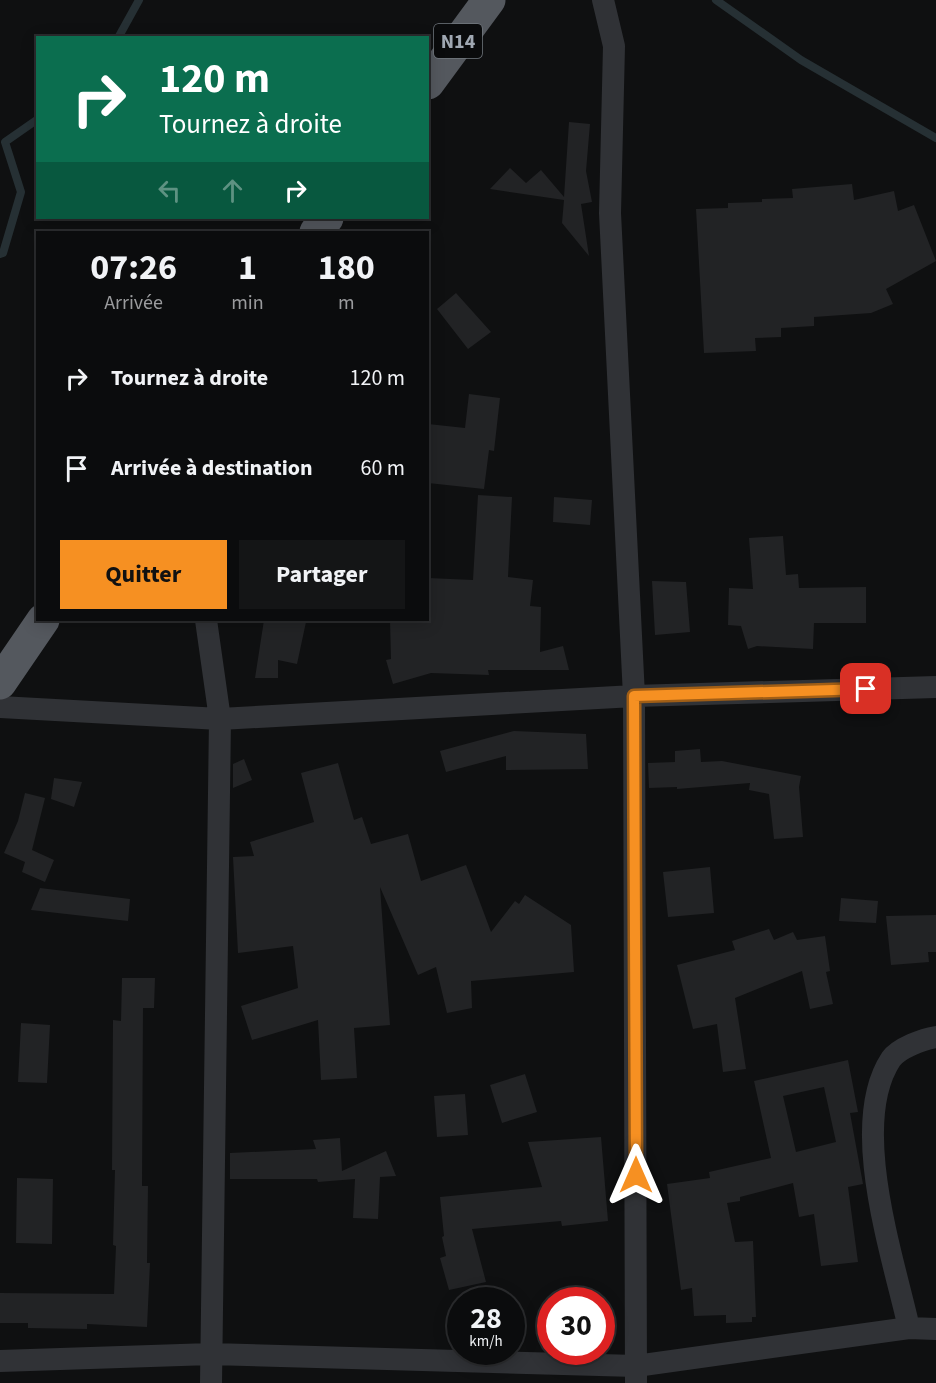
<!DOCTYPE html>
<html lang="fr">
<meta charset="utf-8">
<style>
:root{--surface:#0b0c0d;--page:#141516;--text:#f1f3f6;--muted:#9a9b9d;--line:#2b2c2e;--accent:#f69022}
body{margin:0;font-family:"Source Sans 3",sans-serif;background:var(--page);color:var(--text);height:100vh;display:flex;flex-direction:column;font-size:22px;white-space:nowrap}
*{box-sizing:border-box;margin:0}
p{font-size:20px;color:var(--muted)}
.icon{flex:none;width:33px;height:33px;fill:none;stroke:currentColor;stroke-width:2;stroke-linecap:round;stroke-linejoin:round}
.map{position:relative;flex:1;overflow:hidden}
.side{position:absolute;left:36px;top:231px;width:393px;height:390px;display:flex;flex-direction:column;background:var(--surface);border-radius:0px;box-shadow:0 3px 15px #0003,0 0 0 2px var(--line)}
.side>*{flex:none}
.banner{position:absolute;left:36px;top:36px;width:393px;height:183px;border-radius:0px;box-shadow:0 3px 15px #0003,0 0 0 2px var(--line);background:#0b6e4f;color:#fff;overflow:hidden}
.speed{position:absolute;left:447px;top:1287px;display:flex;gap:12px;font-size:30px;font-weight:700;text-align:center}
.speed>*{display:grid;place-content:center;width:78px;height:78px;border-radius:50%;background:var(--surface);box-shadow:0 3px 15px #0003,0 0 0 2px var(--line);line-height:1}
.speed small{font-size:15px;font-weight:400}
.speed .limit{border:9px solid #d22;background:#fff;color:#111}
.pin{position:absolute;display:grid;place-items:center;width:51px;height:51px;color:#fff;margin:-26px;border-radius:12px;box-shadow:0 3px 9px #0006}
.me{position:absolute;width:66px;margin:-33px;rotate:0deg;stroke-linejoin:round;filter:drop-shadow(0 0 4px #0008)}
.turn{display:flex;align-items:center;gap:21px;height:126px;padding:0 24px;font-size:27px}
.turn .icon{width:78px;height:78px;stroke-width:2.5}
.turn b{display:block;font-size:42px;line-height:51px}
.lanes{display:flex;align-items:center;height:57px;padding:0 24px;background:#0003;justify-content:center;gap:30px;direction:ltr}
.lanes .off{opacity:.35}
.eta{display:flex;justify-content:space-evenly;align-items:center;height:102px;text-align:center}
.eta b{font-size:36px;font-weight:700;line-height:42px}
.cta{display:flex;gap:12px;margin-top:auto;padding:12px 24px}
.cta a{flex:1;height:69px;border-radius:0px;background:var(--accent);color:#111;font-size:24px;font-weight:700;line-height:69px;text-align:center}
.cta a+a{background:var(--page);color:var(--text)}
ul{padding:0;list-style:none}
li{display:flex;align-items:center;gap:18px;height:90px;padding:0 24px}
li div{flex:1}
li b{display:block;font-size:22px}
li em{font-style:normal}
.map>svg:first-child{display:block}
.lines{fill:none;stroke-linecap:round;stroke-linejoin:round}
.stream{stroke:#263034;stroke-width:8}
.building{fill:#222325;fill-rule:evenodd}
.minor{stroke:#303236;stroke-width:22}
.trunk{stroke:#54585e;stroke-width:33}
.route-casing{stroke:#a05e16;stroke-width:15}
.route{stroke:#f69022;stroke-width:10}
.labels{text-anchor:middle;stroke-width:6;stroke-linejoin:round;paint-order:stroke}
.shield{fill:#0a0b0c;stroke:#737980;stroke-width:1.5}
.shield-label{font-size:20px;font-weight:bold;fill:#a0a8b2}
</style>
<div class="map">
<svg width="936" height="1383" viewBox="0 0 936 1383">
<rect width="100%" height="100%" fill="#0f1011"/>
<g class="lines">
<path class="stream" d="M 716,0 L 801,60 L 936,138
M 118,38 L 139,0
M 0,254 L 3,253 L 21,192 L 5,142 L 38,119"/>
</g>
<path class="building" d="M 569,122 L 590,124 L 586,171 L 592,202 L 581,204 L 589,256 L 562,223 L 564,200 L 490,189 L 510,168 L 526,183 L 541,170 L 564,197 Z
M 852,184 L 854,200 L 894,191 L 898,211 L 914,205 L 936,261 L 886,289 L 893,304 L 871,313 L 814,317 L 814,326 L 781,328 L 781,337 L 755,338 L 756,351 L 704,353 L 696,209 L 728,208 L 728,203 L 762,202 L 762,199 L 793,198 L 792,189 Z
M 456,293 L 491,332 L 468,349 L 437,309 Z
M 469,394 L 500,398 L 494,451 L 489,450 L 484,489 L 428,483 L 428,424 L 465,428 Z
M 478,495 L 512,497 L 508,577 L 533,580 L 530,606 L 541,607 L 540,652 L 563,646 L 569,670 L 488,670 L 489,675 L 431,673 L 393,684 L 386,660 L 391,659 L 390,620 L 428,620 L 428,578 L 473,580 Z
M 554,497 L 592,500 L 590,525 L 553,522 Z
M 783,536 L 786,575 L 798,574 L 799,588 L 866,587 L 866,623 L 814,623 L 813,649 L 757,646 L 748,649 L 741,626 L 728,625 L 729,588 L 753,589 L 749,538 Z
M 652,581 L 686,582 L 690,632 L 655,635 Z
M 264,620 L 306,622 L 297,664 L 278,660 L 278,678 L 255,678 Z
M 514,731 L 586,734 L 588,769 L 506,770 L 506,756 L 446,772 L 440,751 Z
M 700,749 L 701,762 L 722,761 L 801,776 L 799,787 L 803,837 L 774,839 L 769,794 L 749,790 L 750,783 L 677,789 L 677,787 L 649,788 L 648,763 L 675,762 L 675,751 Z
M 244,759 L 252,780 L 233,788 L 233,764 Z
M 338,763 L 354,820 L 362,817 L 371,844 L 408,834 L 421,881 L 466,865 L 491,932 L 515,901 L 519,904 L 525,895 L 571,925 L 574,972 L 471,981 L 472,1008 L 447,1013 L 436,967 L 418,975 L 380,887 L 390,1025 L 354,1028 L 357,1078 L 321,1080 L 318,1020 L 252,1040 L 241,1006 L 298,988 L 293,946 L 238,953 L 233,857 L 254,856 L 250,842 L 314,822 L 301,773 Z
M 54,778 L 82,782 L 74,807 L 51,799 Z
M 25,793 L 45,798 L 32,850 L 54,860 L 45,882 L 22,872 L 25,862 L 4,853 L 18,821 Z
M 710,867 L 714,913 L 668,917 L 663,872 Z
M 40,888 L 130,899 L 128,921 L 31,910 Z
M 841,898 L 878,901 L 876,923 L 839,921 Z
M 936,915 L 936,952 L 928,952 L 929,962 L 891,965 L 886,916 Z
M 769,929 L 774,940 L 793,932 L 797,940 L 825,936 L 830,971 L 826,972 L 833,1004 L 810,1009 L 802,971 L 735,998 L 746,1069 L 723,1072 L 717,1024 L 693,1029 L 677,965 L 735,950 L 732,941 Z
M 122,978 L 155,978 L 154,1008 L 143,1008 L 142,1186 L 148,1186 L 147,1263 L 150,1263 L 147,1327 L 87,1324 L 87,1329 L 28,1328 L 28,1323 L 0,1323 L 0,1293 L 114,1294 L 116,1246 L 113,1245 L 115,1170 L 112,1170 L 113,1020 L 121,1021 Z
M 21,1023 L 50,1025 L 47,1083 L 18,1082 Z
M 848,1060 L 858,1112 L 850,1113 L 863,1184 L 848,1187 L 858,1262 L 821,1266 L 814,1214 L 799,1217 L 793,1183 L 740,1197 L 740,1201 L 727,1203 L 735,1242 L 753,1241 L 756,1317 L 752,1317 L 752,1322 L 726,1323 L 726,1315 L 694,1316 L 692,1288 L 681,1290 L 667,1184 L 710,1178 L 709,1172 L 771,1158 L 754,1081 ZM 824,1087 L 836,1142 L 796,1152 L 783,1096 Z
M 525,1074 L 537,1112 L 502,1123 L 490,1085 Z
M 465,1094 L 468,1135 L 437,1137 L 434,1096 Z
M 601,1137 L 608,1221 L 562,1226 L 561,1221 L 472,1229 L 486,1282 L 449,1290 L 440,1258 L 446,1256 L 442,1237 L 444,1236 L 440,1197 L 542,1187 L 528,1142 Z
M 340,1138 L 342,1171 L 386,1151 L 396,1176 L 380,1177 L 378,1219 L 353,1218 L 355,1179 L 318,1182 L 317,1179 L 230,1179 L 230,1153 L 316,1149 L 313,1140 Z
M 17,1178 L 53,1179 L 52,1244 L 16,1243 Z"/>
<g class="lines">
<path class="minor" d="M 603,0 L 614,46 L 610,213 L 634,696 L 636,1383
M 206,620 L 220,719 L 211,1383
M 0,707 L 220,719 L 634,696 L 936,687
M 909,1328 C 893,1256 848,1124 891,1059 C 899,1048 923,1039 936,1037
M 0,1361 L 211,1354 L 636,1366 L 909,1328 L 936,1329"/>
<path class="trunk" d="M 428,83 L 489,0
M 316,232 L 327,218
M 0,683 L 43,620"/>
</g>
<g class="lines">
<defs>
<path id="route" d="M 636,1175 L 634,696 L 866,689"/>
</defs>
<use href="#route" class="route-casing"/>
<use href="#route" class="route"/>
</g>
<g class="labels">
<rect class="shield" x="434" y="24" width="48" height="34" rx="4.5"/>
<g class="shield-label">
<text x="458" y="48">N14</text>
</g>
</g>
</svg>
<div class="speed"><div>28<small>km/h</small></div><div class="limit">30</div></div>
<div class="pin" style="left:866px;top:689px;background:#d93025"><svg class="icon" aria-label="arrive" viewBox="0 0 24 24"><path d="M6 21V4h12l-3 4 3 4H6"/></svg></div>
<svg class="me" style="left:636px;top:1175px" viewBox="-20 -20 40 40"><path d="M0-17L14 15 0 8-14 15z" fill="#f69022" stroke="#fff" stroke-width="4"/></svg>
<div class="banner">
<div class="turn"><svg class="icon" aria-label="right" viewBox="0 0 24 24"><path d="M7 20v-9h11M14 6l5 5-5 5"/></svg><div><b>120 m</b>Tournez à droite</div></div>
<div class="lanes"><svg class="icon off" aria-label="left" viewBox="0 0 24 24"><path d="M17 20v-9H6M10 6l-5 5 5 5"/></svg><svg class="icon off" aria-label="ahead" viewBox="0 0 24 24"><path d="M12 20V5M6 11l6-6 6 6"/></svg><svg class="icon" aria-label="right" viewBox="0 0 24 24"><path d="M7 20v-9h11M14 6l5 5-5 5"/></svg></div>
</div>
<section class="side">
<div class="eta">
<div><b>07:26</b><p>Arrivée</p></div>
<div><b>1</b><p>min</p></div>
<div><b>180</b><p>m</p></div>
</div>
<ul>
<li><svg class="icon" aria-label="right" viewBox="0 0 24 24"><path d="M7 20v-9h11M14 6l5 5-5 5"/></svg><div><b>Tournez à droite</b></div><em>120 m</em></li>
<li><svg class="icon" aria-label="arrive" viewBox="0 0 24 24"><path d="M6 21V4h12l-3 4 3 4H6"/></svg><div><b>Arrivée à destination</b></div><em>60 m</em></li>
</ul>
<div class="cta"><a>Quitter</a><a>Partager</a></div>
</section>
</div>
